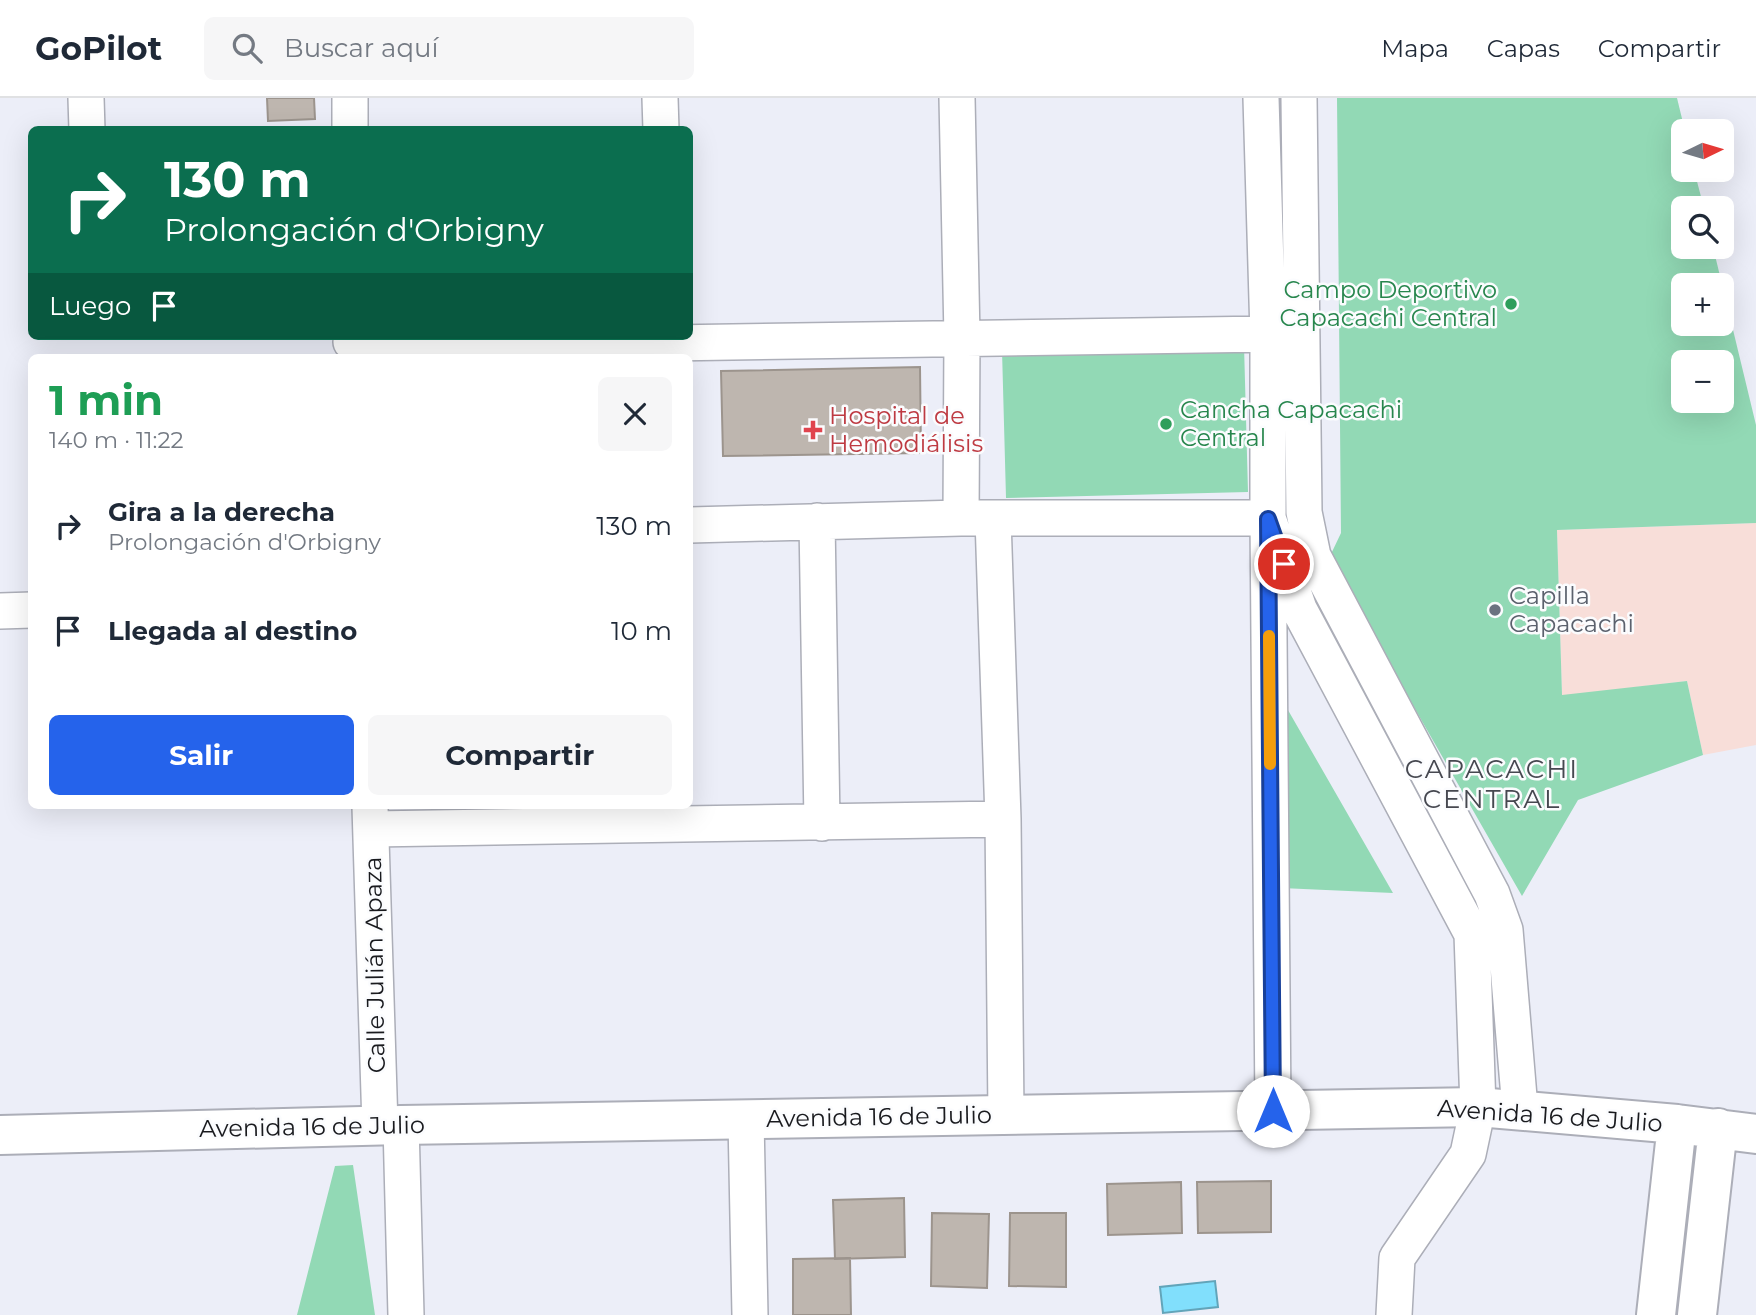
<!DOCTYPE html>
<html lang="es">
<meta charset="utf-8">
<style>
:root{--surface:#fff;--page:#f6f6f7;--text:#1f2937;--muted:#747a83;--line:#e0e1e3;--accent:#2563eb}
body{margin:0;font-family:Montserrat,sans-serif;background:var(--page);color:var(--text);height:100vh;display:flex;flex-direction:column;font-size:26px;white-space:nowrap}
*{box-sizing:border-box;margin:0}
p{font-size:23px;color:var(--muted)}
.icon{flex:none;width:38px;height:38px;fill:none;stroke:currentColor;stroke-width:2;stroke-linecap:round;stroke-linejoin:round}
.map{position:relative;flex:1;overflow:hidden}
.sheet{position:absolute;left:28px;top:256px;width:665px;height:455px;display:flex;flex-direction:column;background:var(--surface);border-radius:10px;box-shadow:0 7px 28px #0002}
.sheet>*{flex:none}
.top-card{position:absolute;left:28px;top:28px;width:665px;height:214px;border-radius:10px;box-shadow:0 7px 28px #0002;background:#0b6e4f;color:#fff;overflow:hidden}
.needle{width:46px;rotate:85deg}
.fabs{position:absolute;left:1671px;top:21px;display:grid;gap:14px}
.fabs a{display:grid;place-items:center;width:63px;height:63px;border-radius:10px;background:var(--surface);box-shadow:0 7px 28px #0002;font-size:35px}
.pin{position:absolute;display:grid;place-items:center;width:60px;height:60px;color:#fff;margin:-30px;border:4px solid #fff;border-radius:50%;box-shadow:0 2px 7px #0007}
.me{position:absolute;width:77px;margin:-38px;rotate:0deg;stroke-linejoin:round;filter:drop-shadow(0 0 5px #0008)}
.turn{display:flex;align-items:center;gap:24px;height:147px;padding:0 21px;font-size:32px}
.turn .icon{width:91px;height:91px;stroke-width:2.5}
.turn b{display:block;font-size:49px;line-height:60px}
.then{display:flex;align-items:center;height:66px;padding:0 21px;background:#0003;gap:14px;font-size:26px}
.round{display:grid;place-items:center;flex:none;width:74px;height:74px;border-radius:10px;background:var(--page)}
.head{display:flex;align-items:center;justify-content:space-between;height:119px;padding:0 21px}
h1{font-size:42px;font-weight:700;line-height:52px;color:#1e9e55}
.action{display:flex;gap:14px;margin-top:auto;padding:14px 21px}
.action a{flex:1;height:80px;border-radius:10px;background:var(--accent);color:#fff;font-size:28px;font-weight:700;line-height:80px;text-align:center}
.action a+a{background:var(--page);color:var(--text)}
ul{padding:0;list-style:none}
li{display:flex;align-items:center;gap:21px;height:105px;padding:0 21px}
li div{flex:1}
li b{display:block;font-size:26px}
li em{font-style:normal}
header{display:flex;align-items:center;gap:42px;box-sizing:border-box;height:98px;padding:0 35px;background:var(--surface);border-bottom:2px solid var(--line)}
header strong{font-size:33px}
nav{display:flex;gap:38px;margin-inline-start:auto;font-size:24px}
.search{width:490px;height:63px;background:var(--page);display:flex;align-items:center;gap:18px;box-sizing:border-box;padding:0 24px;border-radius:10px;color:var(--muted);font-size:26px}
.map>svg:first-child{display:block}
.education{fill:#f8ded9}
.green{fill:#92d9b5;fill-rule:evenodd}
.water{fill:#81dffc;stroke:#62a4b9;stroke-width:2}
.building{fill:#beb6af;stroke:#9c948d;stroke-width:2}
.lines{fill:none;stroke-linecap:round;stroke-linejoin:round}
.minor-casing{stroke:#acaeb8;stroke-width:38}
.major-casing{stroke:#acaeb8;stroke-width:42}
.minor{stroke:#fff;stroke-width:35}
.major{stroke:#fff;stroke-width:38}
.route-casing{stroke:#184099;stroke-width:18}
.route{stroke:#2563eb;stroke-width:12}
.slow{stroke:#f59e0b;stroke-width:12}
.leisure-dot{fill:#2e9e5b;stroke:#fbfcfe;stroke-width:2.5}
.health-dot{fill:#e0444e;stroke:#fbfcfe;stroke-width:2.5}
.worship-dot{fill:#6b7280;stroke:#fbfcfe;stroke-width:2.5}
.labels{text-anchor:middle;stroke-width:5;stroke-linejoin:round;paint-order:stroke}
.leisure-label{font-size:24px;fill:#27864d;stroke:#fbfcfe;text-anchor:end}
.health-label{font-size:24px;fill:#be3a42;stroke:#fbfcfe;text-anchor:start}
.worship-label{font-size:24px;fill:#5b616d;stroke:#fbfcfe;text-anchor:start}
.street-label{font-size:24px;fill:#191a1e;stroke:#fbfcfe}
.neighbourhood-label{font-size:26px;letter-spacing:2px;fill:#464850;stroke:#fbfcfe}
</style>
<header>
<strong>GoPilot</strong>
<div class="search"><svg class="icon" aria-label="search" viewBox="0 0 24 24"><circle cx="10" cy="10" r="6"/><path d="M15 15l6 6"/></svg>Buscar aquí</div>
<nav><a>Mapa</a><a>Capas</a><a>Compartir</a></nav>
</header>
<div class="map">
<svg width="1756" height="1217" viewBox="0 0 1756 1217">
<rect width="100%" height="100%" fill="#eceef8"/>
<path class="education" d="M 1756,425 L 1756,647 L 1703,657 L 1687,583 L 1562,598 L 1557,432 Z"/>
<path class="green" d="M 1337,0 L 1677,0 L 1685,33 L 1684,72 L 1694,72 L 1704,110 L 1684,110 L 1684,149 L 1713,149 L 1756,327 L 1756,425 L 1557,432 L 1562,597 L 1687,583 L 1703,657 L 1578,702 L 1522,798 L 1383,555 L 1331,456 L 1341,435 ZM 1684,187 L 1722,187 L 1722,226 L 1684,226 ZM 1684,264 L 1722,264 L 1722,303 L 1684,303 Z
M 1244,247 L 1248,394 L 1006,400 L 1002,252 Z
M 1261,565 L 1393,795 L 1261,789 Z
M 353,1067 L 375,1217 L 297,1217 L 335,1068 Z"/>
<path class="water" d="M 1215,1183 L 1218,1209 L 1163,1215 L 1160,1189 Z"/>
<path class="building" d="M 267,0 L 314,0 L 315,21 L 268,23 Z
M 920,269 L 921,355 L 723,358 L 721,273 Z
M 1271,1083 L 1271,1134 L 1198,1135 L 1197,1084 Z
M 1181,1084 L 1182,1135 L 1108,1137 L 1107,1086 Z
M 904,1100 L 905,1159 L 835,1161 L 833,1102 Z
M 932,1115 L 989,1116 L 987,1190 L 931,1188 Z
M 1010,1115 L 1066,1115 L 1066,1189 L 1009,1188 Z
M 850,1160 L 851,1217 L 793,1217 L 793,1161 Z"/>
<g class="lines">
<defs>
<path id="minor" d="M 86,0 L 87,32
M 350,0 L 350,32
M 660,0 L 661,32
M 957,0 L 962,239 L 961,420
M 1261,0 L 1268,236 L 1268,420 L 1299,511 L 1472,836 L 1478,1009 L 1468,1056 L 1397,1160 L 1394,1217
M 1299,0 L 1304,414 L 1313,458 L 1492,796 L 1505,832 L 1520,1011
M 351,244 L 669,245 L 1268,236
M 993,421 L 1003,721 L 1006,1017
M 817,423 L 822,725
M 690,427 L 961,420 L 1268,420 L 1273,1013
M 0,513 L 32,512
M 370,709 L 380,1028
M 372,731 L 1003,721
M 746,1022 L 750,1217
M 401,1027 L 406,1217"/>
<path id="major" d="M 0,1037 L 401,1027 L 1478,1009 L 1677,1026 L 1756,1036
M 1656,1217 L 1677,1026
M 1697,1217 L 1718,1030"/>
</defs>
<use href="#minor" class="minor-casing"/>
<use href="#major" class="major-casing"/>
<use href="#minor" class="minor"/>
<use href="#major" class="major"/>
</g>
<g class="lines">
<defs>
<path id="route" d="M 1273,1013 L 1268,421 L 1284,466"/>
</defs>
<use href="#route" class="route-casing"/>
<use href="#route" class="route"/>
<path class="slow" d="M 1269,538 L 1270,666"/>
</g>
<g class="leisure-dot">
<circle cx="1511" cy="206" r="7"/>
<circle cx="1166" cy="326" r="7"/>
</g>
<path class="health-dot" d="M809.5 321.5h7v7h7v7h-7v7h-7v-7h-7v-7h7z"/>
<circle class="worship-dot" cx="1495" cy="512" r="7"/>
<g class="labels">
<g class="leisure-label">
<text x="1497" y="200">Campo Deportivo<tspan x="1497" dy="28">Capacachi Central</tspan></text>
<text x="1180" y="320" text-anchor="start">Cancha Capacachi<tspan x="1180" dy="28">Central</tspan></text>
</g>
<g class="health-label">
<text x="829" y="326">Hospital de<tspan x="829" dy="28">Hemodiálisis</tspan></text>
</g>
<g class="worship-label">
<text x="1509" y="506">Capilla<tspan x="1509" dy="28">Capacachi</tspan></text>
</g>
<g class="street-label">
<text transform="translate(375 867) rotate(-91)" y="8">Calle Julián Apaza</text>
<text transform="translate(1550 1018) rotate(4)" y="8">Avenida 16 de Julio</text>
<text transform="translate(879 1019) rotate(-1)" y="8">Avenida 16 de Julio</text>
<text transform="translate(312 1029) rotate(-1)" y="8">Avenida 16 de Julio</text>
</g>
<g class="neighbourhood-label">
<text x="1492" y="680">CAPACACHI<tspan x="1492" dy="30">CENTRAL</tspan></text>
</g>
</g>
</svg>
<div class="fabs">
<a><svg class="needle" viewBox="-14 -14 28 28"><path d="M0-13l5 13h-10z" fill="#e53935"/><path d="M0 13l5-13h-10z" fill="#747a83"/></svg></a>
<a><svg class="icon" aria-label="search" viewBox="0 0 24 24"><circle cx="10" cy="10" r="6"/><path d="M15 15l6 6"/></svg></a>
<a>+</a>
<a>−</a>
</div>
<div class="pin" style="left:1284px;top:466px;background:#d93025"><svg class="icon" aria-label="arrive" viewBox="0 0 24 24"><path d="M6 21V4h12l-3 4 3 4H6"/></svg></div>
<svg class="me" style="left:1273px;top:1013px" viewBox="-20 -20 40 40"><circle r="19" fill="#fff"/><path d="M0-13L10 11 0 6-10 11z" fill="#2563eb"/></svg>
<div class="top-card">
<div class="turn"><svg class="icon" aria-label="right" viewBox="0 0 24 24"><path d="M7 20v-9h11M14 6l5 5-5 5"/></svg><div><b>130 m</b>Prolongación d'Orbigny</div></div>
<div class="then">Luego<svg class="icon" aria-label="arrive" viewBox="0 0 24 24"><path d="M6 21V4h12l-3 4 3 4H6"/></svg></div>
</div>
<section class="sheet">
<div class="head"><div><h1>1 min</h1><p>140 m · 11:22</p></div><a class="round"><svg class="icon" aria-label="close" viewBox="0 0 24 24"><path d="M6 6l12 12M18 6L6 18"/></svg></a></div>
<ul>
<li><svg class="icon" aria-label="right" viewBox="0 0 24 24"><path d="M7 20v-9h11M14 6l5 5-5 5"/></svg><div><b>Gira a la derecha</b><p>Prolongación d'Orbigny</p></div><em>130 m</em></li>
<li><svg class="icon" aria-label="arrive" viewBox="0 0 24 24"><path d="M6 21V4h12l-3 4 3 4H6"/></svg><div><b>Llegada al destino</b></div><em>10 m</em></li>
</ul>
<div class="action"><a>Salir</a><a>Compartir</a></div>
</section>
</div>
